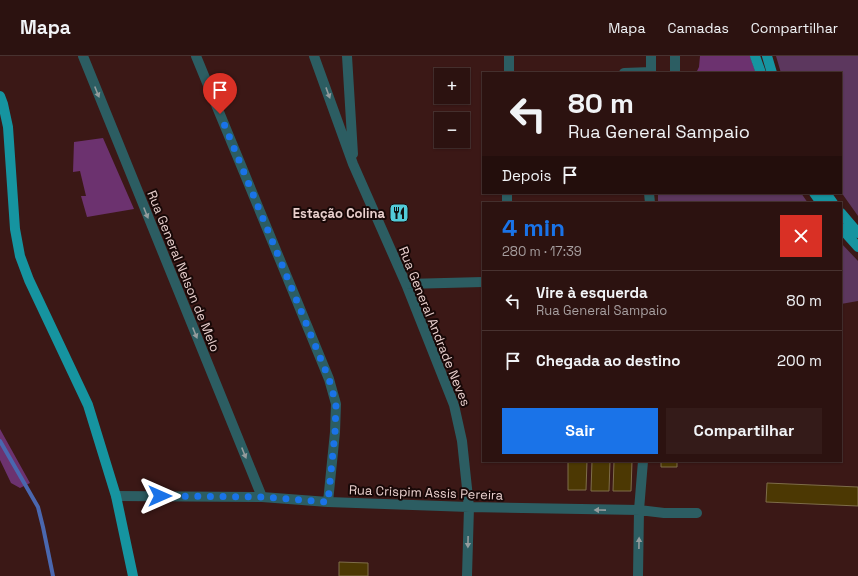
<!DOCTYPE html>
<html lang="pt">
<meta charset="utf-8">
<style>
:root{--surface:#2c1210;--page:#341b19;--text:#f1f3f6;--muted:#a69e9f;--line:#483230;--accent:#1a73e8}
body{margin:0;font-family:"Space Grotesk",sans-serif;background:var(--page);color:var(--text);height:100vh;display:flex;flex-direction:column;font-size:15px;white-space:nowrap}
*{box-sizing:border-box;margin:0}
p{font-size:13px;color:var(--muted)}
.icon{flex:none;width:22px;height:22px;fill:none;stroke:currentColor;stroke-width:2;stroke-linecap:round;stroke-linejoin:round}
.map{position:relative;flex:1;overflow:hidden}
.side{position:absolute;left:482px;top:146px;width:360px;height:260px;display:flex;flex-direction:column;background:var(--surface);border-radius:0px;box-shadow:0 1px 3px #0004,0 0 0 1px var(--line)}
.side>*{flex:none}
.top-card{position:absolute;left:482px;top:16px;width:360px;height:122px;border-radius:0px;box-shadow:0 1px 3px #0004,0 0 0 1px var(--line);background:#2c1210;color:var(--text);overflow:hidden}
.tools{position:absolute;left:434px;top:12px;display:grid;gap:8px}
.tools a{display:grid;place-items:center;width:36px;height:36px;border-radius:0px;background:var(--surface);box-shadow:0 1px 3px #0004,0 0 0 1px var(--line);font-size:20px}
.pin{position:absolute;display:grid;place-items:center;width:34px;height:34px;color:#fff;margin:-41px -17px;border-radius:50% 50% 50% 0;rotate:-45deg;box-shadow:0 0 4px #0007}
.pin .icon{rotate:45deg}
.me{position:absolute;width:44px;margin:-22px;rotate:90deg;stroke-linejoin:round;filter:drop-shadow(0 0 3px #0008)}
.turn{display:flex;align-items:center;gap:14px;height:84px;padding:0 20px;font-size:18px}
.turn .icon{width:52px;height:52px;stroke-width:2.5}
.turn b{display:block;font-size:28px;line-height:34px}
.then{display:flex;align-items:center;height:38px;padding:0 20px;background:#0003;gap:8px;font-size:15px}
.round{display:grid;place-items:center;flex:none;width:42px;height:42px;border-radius:0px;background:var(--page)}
.overview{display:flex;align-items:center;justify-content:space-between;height:68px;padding:0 20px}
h1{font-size:24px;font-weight:700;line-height:30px;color:var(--accent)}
.action{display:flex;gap:8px;margin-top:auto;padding:8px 20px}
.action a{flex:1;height:46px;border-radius:0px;background:var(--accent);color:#fff;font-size:16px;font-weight:700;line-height:46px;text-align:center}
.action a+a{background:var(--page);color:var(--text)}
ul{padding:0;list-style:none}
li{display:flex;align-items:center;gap:12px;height:60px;padding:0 20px;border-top:1px solid var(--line)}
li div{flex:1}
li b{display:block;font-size:15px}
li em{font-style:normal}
header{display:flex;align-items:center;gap:24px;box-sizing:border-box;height:56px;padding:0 20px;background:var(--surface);border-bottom:1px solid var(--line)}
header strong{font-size:19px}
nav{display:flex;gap:22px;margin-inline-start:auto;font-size:14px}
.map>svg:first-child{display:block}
.green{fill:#5c375e}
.forest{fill:#6c326f}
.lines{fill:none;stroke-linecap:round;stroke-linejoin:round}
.stream{stroke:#4a67af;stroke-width:4}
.building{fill:#4c3803;stroke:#7e6d49}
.minor{stroke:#2c5d62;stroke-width:10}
.major{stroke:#1694a0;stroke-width:10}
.oneway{fill:#949c9d}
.route{stroke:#1a73e8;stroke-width:7;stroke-dasharray:0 12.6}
.labels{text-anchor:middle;stroke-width:4;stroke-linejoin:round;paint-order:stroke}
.poi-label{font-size:13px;font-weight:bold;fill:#e9d0ce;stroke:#180807;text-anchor:end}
.street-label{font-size:13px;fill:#e9d0ce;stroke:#180807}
</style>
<header>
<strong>Mapa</strong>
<nav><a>Mapa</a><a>Camadas</a><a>Compartilhar</a></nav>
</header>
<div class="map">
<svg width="858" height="520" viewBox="0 0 858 520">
<rect width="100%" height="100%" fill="#3b1816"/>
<path class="green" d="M 776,0 L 858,0 L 858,160 L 841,136 L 841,17 L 781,17 Z
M 658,137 L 801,137 L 808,147 L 658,147 Z
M 841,187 L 858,205 L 858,245 L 841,248 Z"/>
<path class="forest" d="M 700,0 L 750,0 L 756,17 L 696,17 L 699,11 Z
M 103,82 L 134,153 L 87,161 L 81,140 L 86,140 L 80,115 L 73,116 L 74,86 Z
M 0,373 L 30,427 L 20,432 L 11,427 L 0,404 Z"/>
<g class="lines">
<path class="stream" d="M 0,385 L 38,451 L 43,471 L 53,520"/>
</g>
<path class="building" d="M 568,405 L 587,405 L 586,434 L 568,434 Z
M 592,405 L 610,405 L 609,435 L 591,435 Z
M 614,405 L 632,405 L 631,435 L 613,435 Z
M 661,405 L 677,405 L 677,411 L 661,411 Z
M 767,427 L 858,431 L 858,450 L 766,446 Z
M 339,506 L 368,507 L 368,520 L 339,520 Z"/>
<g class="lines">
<path class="minor" d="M 83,0 L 262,441
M 196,0 L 329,323 L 336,348 L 335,376 L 328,446
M 314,0 L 353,108 L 406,228 L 454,349 L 462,385 L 469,451 L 467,520
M 347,0 L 353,98
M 651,0 L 651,17
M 675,0 L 675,17
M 509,17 L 509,0
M 624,17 L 651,16
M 649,137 L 650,147
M 507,147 L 507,137
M 406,228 L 483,226
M 116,440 L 262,441 L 328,446 L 469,451 L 639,454 L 664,457 L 697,457
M 638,520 L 639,454 L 643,405"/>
<path class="major" d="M 755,0 L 761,17
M 767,0 L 772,17
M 0,40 L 3,48 L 8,71 L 15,173 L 20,200 L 29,224 L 88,349 L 116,440 L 133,520
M 814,137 L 821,147
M 826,137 L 833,147
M 841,157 L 858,177
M 841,172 L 858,191"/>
</g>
<defs><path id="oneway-solid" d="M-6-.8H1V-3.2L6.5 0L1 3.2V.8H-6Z"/></defs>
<g class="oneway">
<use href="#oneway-solid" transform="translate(97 36) rotate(68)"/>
<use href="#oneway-solid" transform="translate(328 37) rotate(70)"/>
<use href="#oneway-solid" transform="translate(146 157) rotate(68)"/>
<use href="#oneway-solid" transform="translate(195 277) rotate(68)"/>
<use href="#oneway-solid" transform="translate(244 397) rotate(68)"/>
<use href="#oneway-solid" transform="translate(600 454) rotate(-179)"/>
<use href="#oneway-solid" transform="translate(468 486) rotate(91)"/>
<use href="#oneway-solid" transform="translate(639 487) rotate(-89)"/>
</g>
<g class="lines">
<path class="route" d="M 160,440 L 262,441 L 328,446 L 335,376 L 336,348 L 329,323 L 220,58"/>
</g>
<defs>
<symbol id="restaurant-square" viewBox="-11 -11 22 22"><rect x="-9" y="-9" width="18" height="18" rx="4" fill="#52cbd9" stroke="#180807"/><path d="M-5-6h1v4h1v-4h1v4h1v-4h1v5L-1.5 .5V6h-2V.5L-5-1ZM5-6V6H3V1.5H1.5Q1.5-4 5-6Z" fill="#111"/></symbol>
</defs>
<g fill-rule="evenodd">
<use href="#restaurant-square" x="388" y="146" width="22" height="22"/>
</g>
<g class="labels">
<g class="poi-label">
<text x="385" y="162">Estação Colina</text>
</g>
<g class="street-label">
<text transform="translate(184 215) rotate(68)" y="5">Rua General Nelson de Melo</text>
<text transform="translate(435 270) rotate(68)" y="5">Rua General Andrade Neves</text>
<text transform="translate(426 436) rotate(2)" y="5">Rua Crispim Assis Pereira</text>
</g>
</g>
</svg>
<div class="tools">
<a>+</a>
<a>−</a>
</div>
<div class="pin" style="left:220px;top:58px;background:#d93025"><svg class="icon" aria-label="arrive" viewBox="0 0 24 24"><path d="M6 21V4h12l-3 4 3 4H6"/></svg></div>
<svg class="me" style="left:160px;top:440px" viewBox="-20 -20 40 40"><path d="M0-17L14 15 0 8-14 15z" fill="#1a73e8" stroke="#fff" stroke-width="4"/></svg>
<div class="top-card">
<div class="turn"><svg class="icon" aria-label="left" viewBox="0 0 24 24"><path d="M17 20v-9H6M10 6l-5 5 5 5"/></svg><div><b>80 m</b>Rua General Sampaio</div></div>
<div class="then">Depois<svg class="icon" aria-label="arrive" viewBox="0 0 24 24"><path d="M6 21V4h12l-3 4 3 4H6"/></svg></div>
</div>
<section class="side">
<div class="overview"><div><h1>4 min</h1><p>280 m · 17:39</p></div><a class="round" style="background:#d93025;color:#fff"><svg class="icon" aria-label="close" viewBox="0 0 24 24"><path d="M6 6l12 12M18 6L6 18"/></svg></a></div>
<ul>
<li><svg class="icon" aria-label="left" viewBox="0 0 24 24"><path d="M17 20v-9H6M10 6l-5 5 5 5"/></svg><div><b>Vire à esquerda</b><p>Rua General Sampaio</p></div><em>80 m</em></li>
<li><svg class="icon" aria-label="arrive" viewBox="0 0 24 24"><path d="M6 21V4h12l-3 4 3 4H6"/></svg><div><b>Chegada ao destino</b></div><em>200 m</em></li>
</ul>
<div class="action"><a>Sair</a><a>Compartilhar</a></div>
</section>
</div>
